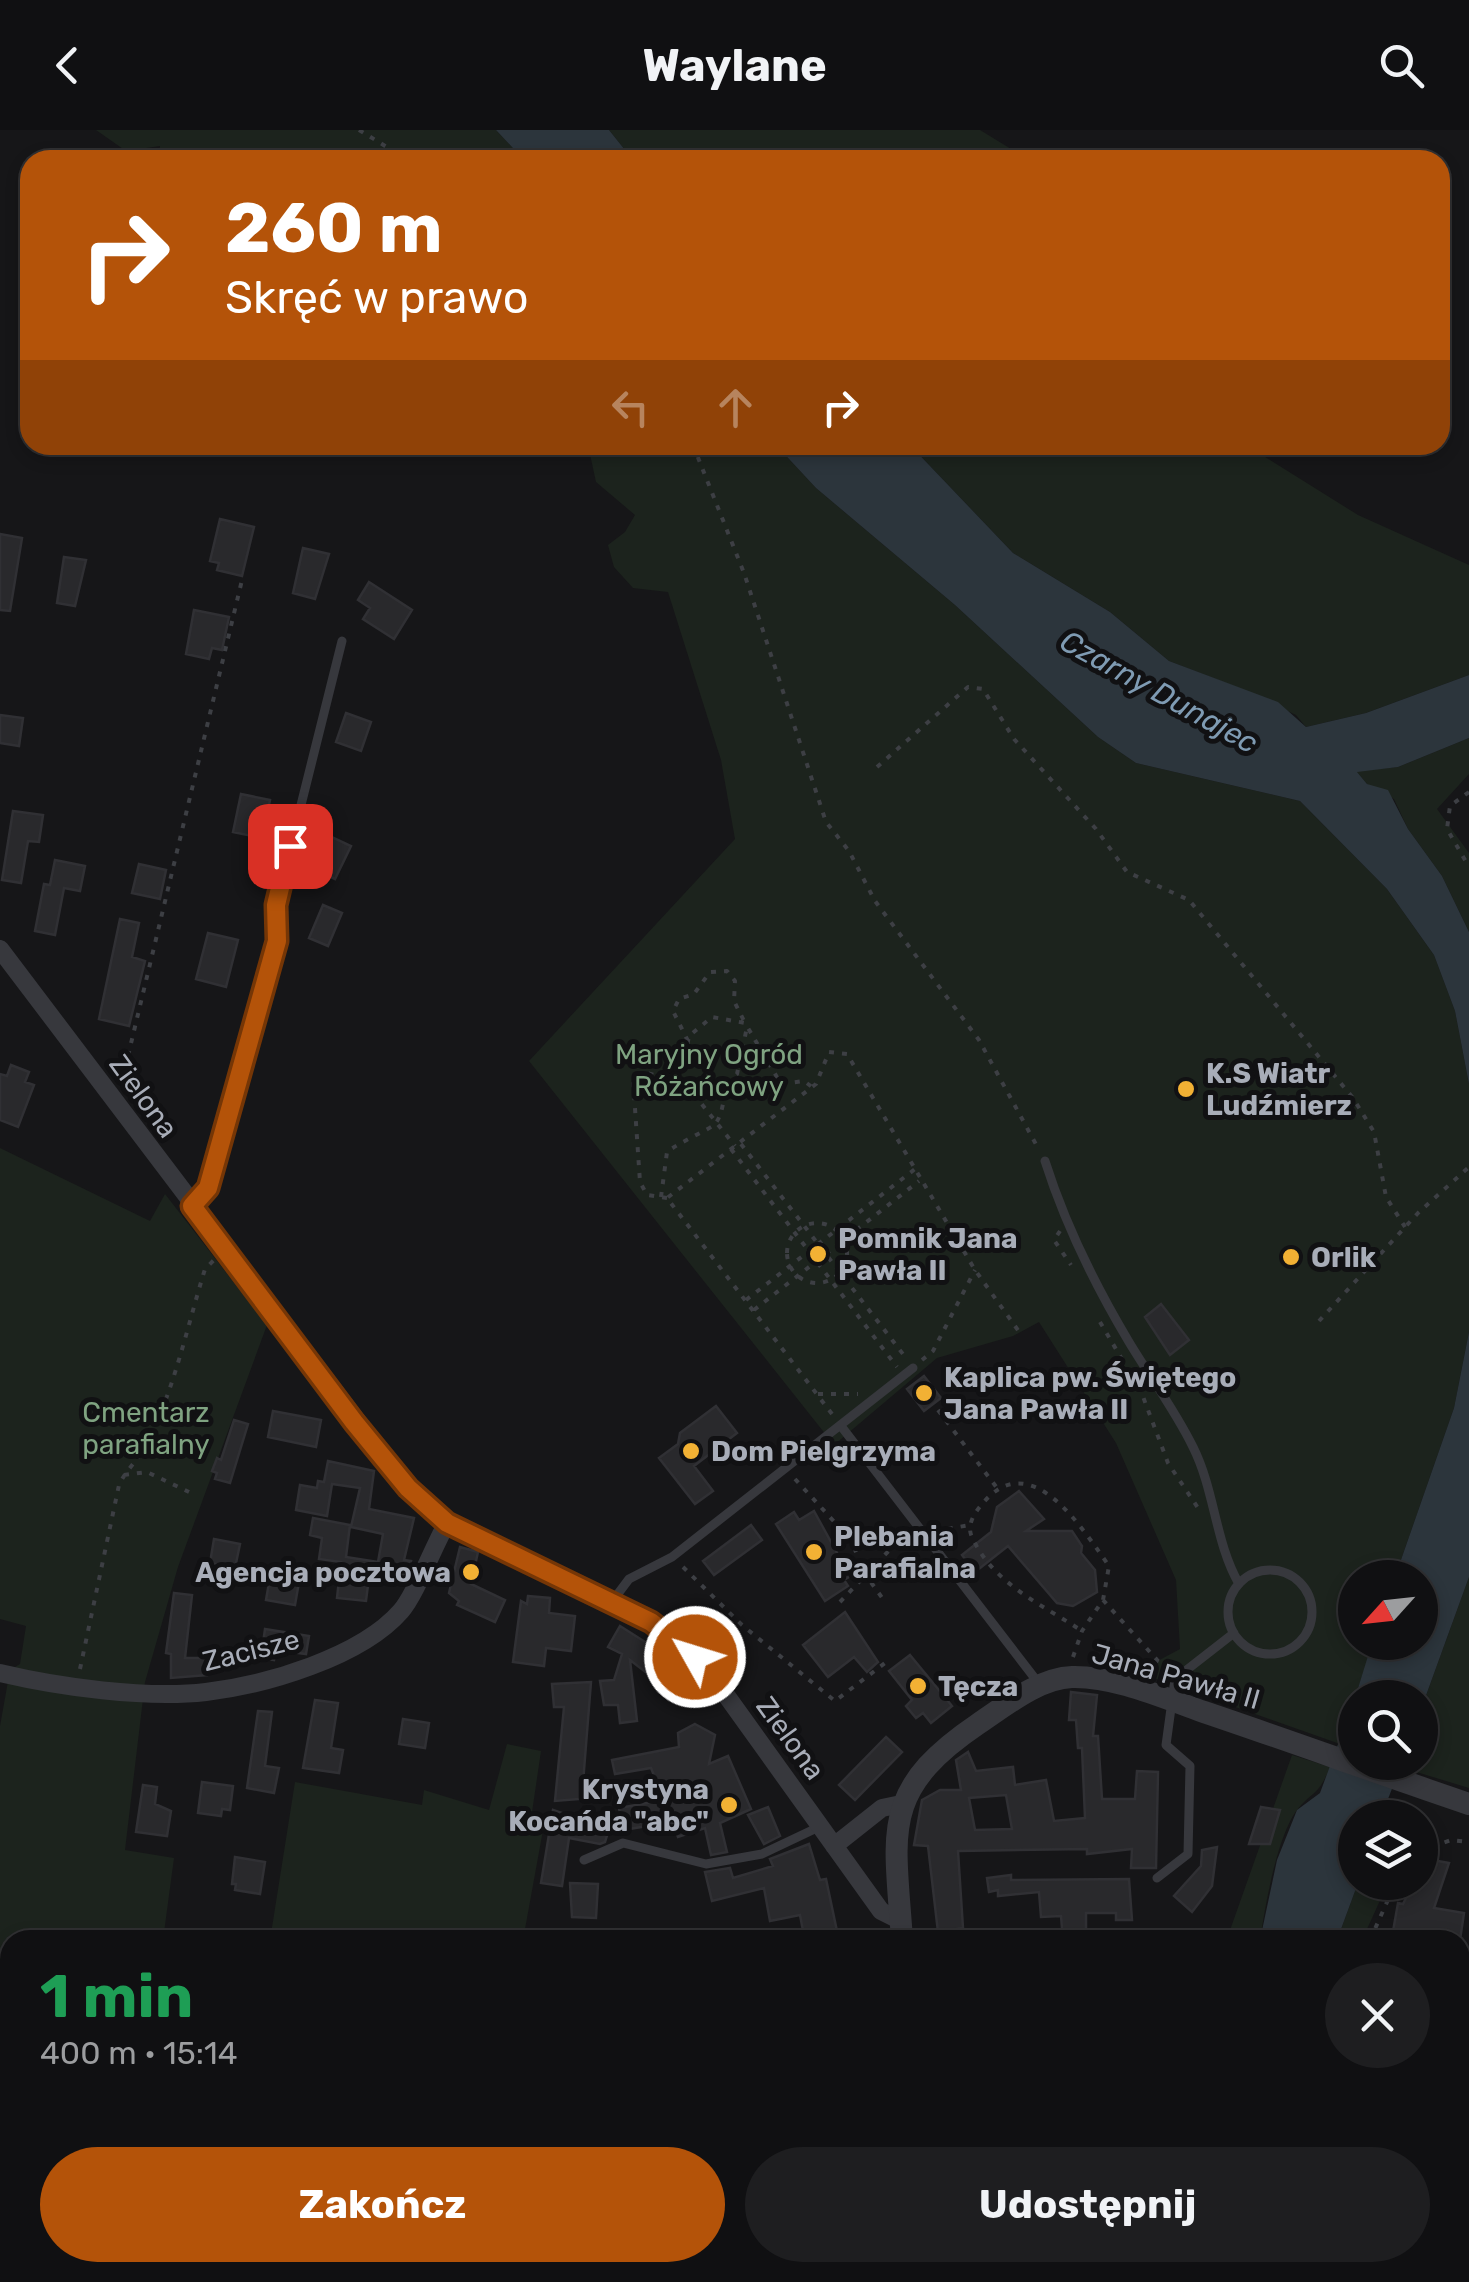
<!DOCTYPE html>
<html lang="pl">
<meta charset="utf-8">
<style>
:root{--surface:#101012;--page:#1e1e20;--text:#f1f3f6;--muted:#9c9d9f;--line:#303032;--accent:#b45309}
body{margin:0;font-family:Rubik,sans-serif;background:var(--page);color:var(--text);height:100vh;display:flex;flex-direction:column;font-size:38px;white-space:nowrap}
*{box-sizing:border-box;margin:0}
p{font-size:32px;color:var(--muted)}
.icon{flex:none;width:55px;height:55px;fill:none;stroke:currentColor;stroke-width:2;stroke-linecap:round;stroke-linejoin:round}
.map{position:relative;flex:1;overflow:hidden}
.panel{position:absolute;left:0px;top:1800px;width:1470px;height:352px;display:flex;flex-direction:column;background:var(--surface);border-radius:30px 30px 0 0;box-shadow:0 5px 15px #0003,0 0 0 2px var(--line)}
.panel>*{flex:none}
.banner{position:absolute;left:20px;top:20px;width:1430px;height:305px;border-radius:30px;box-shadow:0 5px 15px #0003,0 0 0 2px var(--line);background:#b45309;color:#fff;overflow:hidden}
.needle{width:65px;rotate:243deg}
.buttons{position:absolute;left:1338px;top:1430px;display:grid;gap:20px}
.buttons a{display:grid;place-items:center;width:100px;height:100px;border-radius:50%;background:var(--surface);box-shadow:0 5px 15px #0003,0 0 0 2px var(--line);font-size:50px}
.pin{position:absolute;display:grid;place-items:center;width:85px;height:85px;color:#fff;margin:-42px;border-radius:20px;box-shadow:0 5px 15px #0006}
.me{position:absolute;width:110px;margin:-55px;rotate:309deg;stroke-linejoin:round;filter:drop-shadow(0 0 8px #0008)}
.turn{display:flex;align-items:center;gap:35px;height:210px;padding:0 40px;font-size:45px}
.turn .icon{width:130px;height:130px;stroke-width:2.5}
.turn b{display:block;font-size:70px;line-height:85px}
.lanes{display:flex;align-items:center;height:95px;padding:0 40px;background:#0003;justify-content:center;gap:50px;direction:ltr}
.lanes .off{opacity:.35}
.round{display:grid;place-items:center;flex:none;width:105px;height:105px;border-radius:52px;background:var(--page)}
.head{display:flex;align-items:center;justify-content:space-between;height:170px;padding:0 40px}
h1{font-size:60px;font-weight:700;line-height:75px;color:#1e9e55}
.primary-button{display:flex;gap:20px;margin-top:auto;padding:20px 40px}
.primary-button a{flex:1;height:115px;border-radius:60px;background:var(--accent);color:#fff;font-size:40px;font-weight:700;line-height:115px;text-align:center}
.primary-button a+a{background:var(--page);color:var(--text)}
header{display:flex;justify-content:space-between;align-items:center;height:130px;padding:0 40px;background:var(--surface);font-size:45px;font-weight:700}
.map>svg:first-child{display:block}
.green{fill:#1c231d}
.water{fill:#2c353c}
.building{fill:#29292c;stroke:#303034;stroke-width:2.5;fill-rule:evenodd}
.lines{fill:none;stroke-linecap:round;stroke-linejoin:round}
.path{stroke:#3d3f44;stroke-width:4;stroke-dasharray:5 8;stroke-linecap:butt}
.service{stroke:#37383d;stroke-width:9}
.minor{stroke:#37383d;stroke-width:18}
.tertiary{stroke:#37383d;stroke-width:22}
.route-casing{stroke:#753606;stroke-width:25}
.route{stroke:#b45309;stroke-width:18}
.poi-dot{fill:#f2b134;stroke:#111113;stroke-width:4}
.labels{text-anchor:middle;stroke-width:10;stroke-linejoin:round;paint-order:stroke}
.park-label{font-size:28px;fill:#7fa381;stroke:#111113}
.poi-label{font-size:28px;font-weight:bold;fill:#a8adb8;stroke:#111113;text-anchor:start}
.street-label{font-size:28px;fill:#a8adb8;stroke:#111113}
.water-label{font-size:30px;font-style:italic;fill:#7f9bb3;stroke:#111113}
</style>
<header><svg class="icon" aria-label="back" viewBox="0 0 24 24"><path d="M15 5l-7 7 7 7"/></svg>Waylane<svg class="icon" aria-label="search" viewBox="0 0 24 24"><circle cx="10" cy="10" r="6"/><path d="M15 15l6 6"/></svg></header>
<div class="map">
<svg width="1469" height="2152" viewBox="0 0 1469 2152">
<rect width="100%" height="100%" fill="#161618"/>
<path class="green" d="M 96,0 L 496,0 L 524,30 L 158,30 L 160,16 L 126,21 Z
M 609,0 L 980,0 L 1029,30 L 633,30 Z
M 588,315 L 776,315 L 816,358 L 955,475 L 1098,607 L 1136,633 L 1300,671 L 1387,759 L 1434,825 L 1455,881 L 1469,954 L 1469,1202 L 1454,1278 L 1395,1447 L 1355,1448 L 1355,1512 L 1373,1513 L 1340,1614 L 1137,1542 L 1180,1519 L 1176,1450 L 1116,1313 L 1039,1192 L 1013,1206 L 937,1228 L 834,1315 L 529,931 L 735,709 L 721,630 L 668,462 L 633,458 L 614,437 L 608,415 L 625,402 L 635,385 L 596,352 Z
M 910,315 L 1246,315 L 1358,385 L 1469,435 L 1469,545 L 1366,583 L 1306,597 L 1296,585 L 1244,560 L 1169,531 L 1110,482 L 1013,423 Z
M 1469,608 L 1469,644 L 1437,679 L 1469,723 L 1469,802 L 1442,746 L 1408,699 L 1394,669 L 1367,654 L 1356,641 L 1398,637 Z
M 0,1018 L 150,1091 L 165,1064 L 267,1195 L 178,1437 L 145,1552 L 125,1720 L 174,1728 L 163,1810 L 10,1810 L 10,2142 L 370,2143 L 369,2152 L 0,2152 L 0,1596 L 10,1540 L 20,1534 L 26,1496 L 0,1489 Z
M 1469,1447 L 1469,1658 L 1400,1637 L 1402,1633 L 1420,1632 L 1420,1582 Z
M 507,1614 L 541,1621 L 530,1696 L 543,1700 L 523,1810 L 270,1810 L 295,1652 L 422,1675 L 424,1660 L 489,1680 Z
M 1292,1625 L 1330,1637 C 1318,1667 1313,1660 1297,1680 C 1277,1706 1265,1777 1260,1810 L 1149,1810 L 1229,1803 Z
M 1358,1753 L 1388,1753 L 1362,1810 L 1337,1810 Z
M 1270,2143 L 1272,2152 L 1076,2152 L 1075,2143 Z"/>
<path class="water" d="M 496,0 L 609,0 L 633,30 L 524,30 Z
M 776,315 L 910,315 L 1013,423 L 1110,482 L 1169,531 L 1278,572 L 1306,597 L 1366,583 L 1469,545 L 1469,608 L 1398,637 L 1357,642 L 1367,654 L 1388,660 L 1408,699 L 1442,746 L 1469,802 L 1469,954 L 1455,881 L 1434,825 L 1387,759 L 1300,671 L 1136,633 L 1098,607 L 955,475 L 816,358 Z
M 1469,1202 L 1469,1447 L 1420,1582 L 1420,1568 L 1355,1568 L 1372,1513 L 1420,1512 L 1420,1448 L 1395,1447 L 1454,1278 Z
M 1355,1568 L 1355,1632 L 1402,1633 L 1381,1687 L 1355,1688 L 1358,1753 L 1337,1810 L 1260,1810 L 1277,1730 L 1297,1680 L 1320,1663 Z"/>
<path class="building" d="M 220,389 L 254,397 L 242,446 L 217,440 L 219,433 L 210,431 Z
M 0,404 L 22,408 L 10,481 L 0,480 Z
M 303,418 L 329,424 L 315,469 L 293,463 Z
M 64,427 L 86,430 L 75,476 L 57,473 Z
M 369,452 L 412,480 L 394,509 L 363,489 L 370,478 L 358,470 Z
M 194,480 L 229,487 L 222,520 L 212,518 L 209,529 L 186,524 Z
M 346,583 L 371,592 L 361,621 L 336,612 Z
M 0,585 L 23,588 L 19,616 L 0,613 Z
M 241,664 L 270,670 L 262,708 L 233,702 Z
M 13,681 L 43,685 L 39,712 L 28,711 L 21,753 L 2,750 Z
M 323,703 L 351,716 L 335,749 L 308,736 Z
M 55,730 L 85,736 L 80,761 L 64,758 L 55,805 L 35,801 L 44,754 L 50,755 Z
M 139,734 L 166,740 L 160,769 L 132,763 Z
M 323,775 L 342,783 L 328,816 L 309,808 Z
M 120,789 L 139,793 L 132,827 L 145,831 L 129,896 L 99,889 Z
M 208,803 L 238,810 L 226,857 L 196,849 Z
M 11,935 L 29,942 L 25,952 L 34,955 L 18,997 L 0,990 L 0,944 L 7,946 Z
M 1161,1174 L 1189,1210 L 1170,1225 L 1145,1187 Z
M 924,1246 L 941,1268 L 924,1281 L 907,1259 Z
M 716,1276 L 737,1303 L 694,1336 L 713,1361 L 695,1374 L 659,1328 L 678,1314 L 680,1303 Z
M 273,1281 L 321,1290 L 316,1317 L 268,1307 Z
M 234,1290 L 248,1294 L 230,1353 L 215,1349 L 217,1343 L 212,1341 L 217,1328 L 221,1330 Z
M 328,1331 L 374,1341 L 369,1379 L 414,1388 L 404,1430 L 411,1431 L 406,1449 L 369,1447 L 366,1471 L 337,1468 L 341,1432 L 319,1429 L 322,1408 L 310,1405 L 313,1388 L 350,1395 L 346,1427 L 378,1432 L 383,1404 L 351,1397 L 360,1358 L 332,1354 L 327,1386 L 296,1380 L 300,1355 L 317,1358 L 318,1351 L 324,1352 Z
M 1019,1361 L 1044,1389 L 1026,1401 L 1072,1401 L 1082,1416 L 1081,1423 L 1095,1440 L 1097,1462 L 1073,1476 L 1057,1473 L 1008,1416 L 975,1442 L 962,1425 L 991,1402 L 997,1377 Z
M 814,1381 L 842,1432 L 854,1444 L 844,1450 L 848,1456 L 825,1471 L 776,1394 L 794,1382 L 799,1390 Z
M 751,1395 L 762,1410 L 714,1445 L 703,1431 Z
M 214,1409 L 240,1414 L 235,1438 L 210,1433 Z
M 460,1417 L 478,1422 L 471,1454 L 505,1470 L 495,1492 L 457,1475 L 459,1471 L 449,1463 Z
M 270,1447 L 299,1452 L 295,1475 L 266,1470 Z
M 174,1463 L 192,1465 L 185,1528 L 207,1528 L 207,1545 L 171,1548 L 171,1524 L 166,1523 Z
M 528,1466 L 550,1468 L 549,1483 L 575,1486 L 571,1521 L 546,1518 L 544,1536 L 513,1532 L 521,1471 L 527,1474 Z
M 845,1482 L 878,1532 L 867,1542 L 854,1527 L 828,1547 L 803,1515 Z
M 620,1496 L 672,1529 L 656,1550 L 630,1530 L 637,1591 L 620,1593 L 618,1575 L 604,1575 L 600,1551 L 614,1550 L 622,1524 L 608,1517 Z
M 265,1499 L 309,1506 L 306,1524 L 276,1520 L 274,1530 L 261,1528 Z
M 910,1525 L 952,1576 L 931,1593 L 923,1583 L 916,1588 L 906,1576 L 912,1570 L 889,1541 Z
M 591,1552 L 583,1653 L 602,1652 L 603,1667 L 555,1671 L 564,1577 L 554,1577 L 552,1554 Z
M 1071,1562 L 1097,1565 L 1093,1606 L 1098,1606 L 1102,1669 L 1135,1669 L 1137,1641 L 1158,1642 L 1156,1738 L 1131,1738 L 1132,1719 L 1087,1724 L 1087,1719 L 958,1721 L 963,1798 L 938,1802 L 928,1716 L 914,1715 L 922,1670 L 940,1660 L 961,1660 L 956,1630 L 968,1622 L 976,1641 L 1013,1637 L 1015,1655 L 1046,1650 L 1054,1691 L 1085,1688 L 1082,1618 L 1078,1618 L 1076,1590 L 1069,1590 ZM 1006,1665 L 1012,1699 L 975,1700 L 969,1668 Z
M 315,1570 L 338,1573 L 331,1618 L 343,1620 L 339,1643 L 303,1638 Z
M 258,1581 L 272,1582 L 265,1636 L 279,1638 L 274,1663 L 247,1658 Z
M 403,1589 L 429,1593 L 425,1618 L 399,1614 Z
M 695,1594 L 715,1605 L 709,1634 L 728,1626 L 751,1679 L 720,1693 L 727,1722 L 711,1725 L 705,1698 L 678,1707 L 672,1692 L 623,1700 L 619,1678 L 664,1670 L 651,1638 L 615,1644 L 612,1630 L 679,1617 L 678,1603 Z
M 886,1607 L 902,1622 L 855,1670 L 839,1655 Z
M 202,1652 L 233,1656 L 230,1680 L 222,1679 L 221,1686 L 198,1683 Z
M 143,1655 L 157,1657 L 155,1674 L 171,1681 L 167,1706 L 136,1702 Z
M 768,1677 L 780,1706 L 764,1714 L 748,1685 Z
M 1261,1677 L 1280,1680 L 1270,1714 L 1249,1714 Z
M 553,1680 L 609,1699 L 605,1712 L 600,1714 L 569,1708 L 562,1756 L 541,1753 Z
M 809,1714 L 820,1750 L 826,1749 L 838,1806 L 812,1810 L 804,1806 L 800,1785 L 770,1791 L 764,1758 L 712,1771 L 705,1742 L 730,1738 L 733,1748 L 773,1736 L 770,1729 Z
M 1217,1717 L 1212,1756 L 1192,1782 L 1174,1766 L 1201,1736 L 1202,1720 Z
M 235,1727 L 265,1732 L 260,1764 L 235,1760 L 236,1754 L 232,1754 Z
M 1427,1729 L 1449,1733 L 1434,1778 L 1464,1783 L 1460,1810 L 1392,1807 L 1398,1773 L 1403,1774 L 1414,1752 L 1420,1752 Z
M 1011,1745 L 1011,1750 L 1129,1749 L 1132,1790 L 1116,1790 L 1116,1783 L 1086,1783 L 1086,1810 L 1063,1810 L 1061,1786 L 1041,1787 L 1039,1762 L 998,1766 L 998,1760 L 989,1762 L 987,1748 Z
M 570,1753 L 598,1754 L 596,1788 L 572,1787 Z"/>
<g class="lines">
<path class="path" d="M 359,0 L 408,30
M 693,315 L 744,443 L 826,692 L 849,721 L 875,771 L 979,910 L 1038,1018
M 877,637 L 968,557 L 983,559 L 1014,609 L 1096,699 L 1127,742 L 1189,770 L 1353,968 L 1374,1002 L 1386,1067 L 1405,1097
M 1469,662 L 1450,676 L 1447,699 L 1469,737
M 688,911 L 673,881 L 679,869 L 694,864 L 710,842 L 727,841 L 735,851 L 734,871 L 745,893
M 122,951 L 242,450
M 680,952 L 689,906 L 712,887 L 745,893 L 781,954 L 804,951 L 812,957
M 741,1014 L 906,1228
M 731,1019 L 897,1237
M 661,1067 L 667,1022 C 678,1013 712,998 715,994 C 727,979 720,957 737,944 L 747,897
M 667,1068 L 647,1065 L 640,1052 L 633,949 L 643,942 L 685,953 L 735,1016
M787 1123a30 30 0 1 1 60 0a30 30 0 1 1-60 0Z
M 1060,1101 L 1054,1110 L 1071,1135
M 746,1170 L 915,1039
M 754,1180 L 919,1051
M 1319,1191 L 1418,1083 L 1469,1037
M 1100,1192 L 1126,1236
M 922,1230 L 933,1221 L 975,1140
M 1139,1256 L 1168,1333 L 1200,1381
M 818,1264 L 858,1264
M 938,1280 L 997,1358
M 832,1284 L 667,1068 L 816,954 L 829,922 L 847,924 L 975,1140 L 1020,1203
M 124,1345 L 147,1342 L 189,1362
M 795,1349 L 851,1410 L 865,1444 L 883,1469
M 935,1401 L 970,1395
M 851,1410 L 911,1406
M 683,1437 L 742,1495 L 835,1571 L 889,1530
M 1103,1470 L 1158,1531 L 1170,1537
M 840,1472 L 899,1410
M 1073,1527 L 1082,1501 L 1103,1470 L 1109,1436 C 1082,1398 1031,1316 983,1373 C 975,1382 966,1395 972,1407 C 993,1454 1043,1475 1082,1501
M 80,1539 L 119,1355 C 126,1340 138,1330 145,1317 C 174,1262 187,1197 205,1139 L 214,1130
M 1420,1721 L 1451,1710 L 1469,1712
M 1370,1810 L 1396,1752
M 1354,2142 L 1356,2152"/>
<path class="service" d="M 1045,1031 C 1065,1094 1095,1155 1129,1212 C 1150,1247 1175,1280 1193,1317 C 1215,1361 1215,1412 1239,1454
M 194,1074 L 208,1058 L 277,811 L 276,775 L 342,511
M 841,1296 L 1040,1555
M1228 1482a42 42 0 1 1 84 0a42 42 0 1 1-84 0Z
M 611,1473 L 629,1449 L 672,1427 L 913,1238
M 584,1730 L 623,1713 L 706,1734 L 762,1724 L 821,1696
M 1157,1748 L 1188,1724 L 1190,1636 L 1166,1615 L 1175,1549 L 1234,1503"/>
<path class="minor" d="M 0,819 L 408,1358 L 447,1393 L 673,1506 L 721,1558 L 881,1781 L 901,1791
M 0,1543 C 59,1557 146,1569 206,1562 C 266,1555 361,1527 401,1481 C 416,1464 434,1415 447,1393
M 834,1716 L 882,1678 L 901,1674"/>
<path class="tertiary" d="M 902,1810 C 895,1702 879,1661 978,1594 C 1005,1576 1039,1548 1072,1547 C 1115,1546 1164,1568 1204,1582 C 1293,1612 1380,1644 1469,1674
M 926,2142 L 927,2152"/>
</g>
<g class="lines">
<defs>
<path id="route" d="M 290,716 L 276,775 L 277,811 L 208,1058 L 192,1076 L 354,1292 L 408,1358 L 447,1393 L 651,1492 L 695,1527"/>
</defs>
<use href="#route" class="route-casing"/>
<use href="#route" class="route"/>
</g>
<g class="poi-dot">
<circle cx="1186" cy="959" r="10"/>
<circle cx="818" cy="1124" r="10"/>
<circle cx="1291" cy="1127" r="10"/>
<circle cx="924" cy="1263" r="10"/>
<circle cx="691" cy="1321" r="10"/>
<circle cx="814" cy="1422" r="10"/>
<circle cx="471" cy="1442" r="10"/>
<circle cx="918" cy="1556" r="10"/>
<circle cx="729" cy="1675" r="10"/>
</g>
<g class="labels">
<g class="park-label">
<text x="709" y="934">Maryjny Ogród<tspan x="709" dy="32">Różańcowy</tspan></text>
<text x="146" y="1292">Cmentarz<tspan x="146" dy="32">parafialny</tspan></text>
</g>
<g class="poi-label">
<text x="1206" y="953">K.S Wiatr<tspan x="1206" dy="32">Ludźmierz</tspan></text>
<text x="838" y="1118">Pomnik Jana<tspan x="838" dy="32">Pawła II</tspan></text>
<text x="1311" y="1137">Orlik</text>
<text x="944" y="1257">Kaplica pw. Świętego<tspan x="944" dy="32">Jana Pawła II</tspan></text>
<text x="711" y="1331">Dom Pielgrzyma</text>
<text x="834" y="1416">Plebania<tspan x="834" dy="32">Parafialna</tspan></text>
<text x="451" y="1452" text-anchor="end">Agencja pocztowa</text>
<text x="938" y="1566">Tęcza</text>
<text x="709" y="1669" text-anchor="end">Krystyna<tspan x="709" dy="32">Kocańda "abc"</tspan></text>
</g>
<g class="street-label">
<text transform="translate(144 966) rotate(54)" y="10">Zielona</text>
<text transform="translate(251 1520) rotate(-14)" y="10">Zacisze</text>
<text transform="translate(1176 1546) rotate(16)" y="10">Jana Pawła II</text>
<text transform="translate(791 1608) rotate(54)" y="10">Zielona</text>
</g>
<g class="water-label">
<text transform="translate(1159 562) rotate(29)" y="10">Czarny Dunajec</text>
</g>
</g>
</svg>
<div class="buttons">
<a><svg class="needle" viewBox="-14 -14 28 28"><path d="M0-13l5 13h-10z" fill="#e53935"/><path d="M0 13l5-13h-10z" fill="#9c9d9f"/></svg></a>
<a><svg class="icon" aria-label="search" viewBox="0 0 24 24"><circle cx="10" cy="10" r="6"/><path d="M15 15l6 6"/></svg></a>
<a><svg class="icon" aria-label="layers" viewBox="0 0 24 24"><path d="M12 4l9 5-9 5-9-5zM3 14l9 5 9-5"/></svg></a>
</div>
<div class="pin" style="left:290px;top:716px;background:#d93025"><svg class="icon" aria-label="arrive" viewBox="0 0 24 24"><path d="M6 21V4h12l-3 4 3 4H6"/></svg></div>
<svg class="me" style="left:695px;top:1527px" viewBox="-20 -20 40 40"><circle r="17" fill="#b45309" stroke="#fff" stroke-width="3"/><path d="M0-11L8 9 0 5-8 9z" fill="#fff"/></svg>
<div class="banner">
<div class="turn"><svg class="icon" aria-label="right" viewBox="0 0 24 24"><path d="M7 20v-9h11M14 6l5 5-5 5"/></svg><div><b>260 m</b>Skręć w prawo</div></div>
<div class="lanes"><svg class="icon off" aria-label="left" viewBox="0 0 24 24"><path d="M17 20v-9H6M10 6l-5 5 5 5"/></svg><svg class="icon off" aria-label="ahead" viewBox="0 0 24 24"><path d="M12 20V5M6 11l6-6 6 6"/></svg><svg class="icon" aria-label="right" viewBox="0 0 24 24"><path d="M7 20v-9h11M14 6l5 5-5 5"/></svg></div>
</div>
<section class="panel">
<div class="head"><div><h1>1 min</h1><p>400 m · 15:14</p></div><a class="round"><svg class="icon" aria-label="close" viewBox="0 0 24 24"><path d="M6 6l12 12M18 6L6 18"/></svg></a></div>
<div class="primary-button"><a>Zakończ</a><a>Udostępnij</a></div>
</section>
</div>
